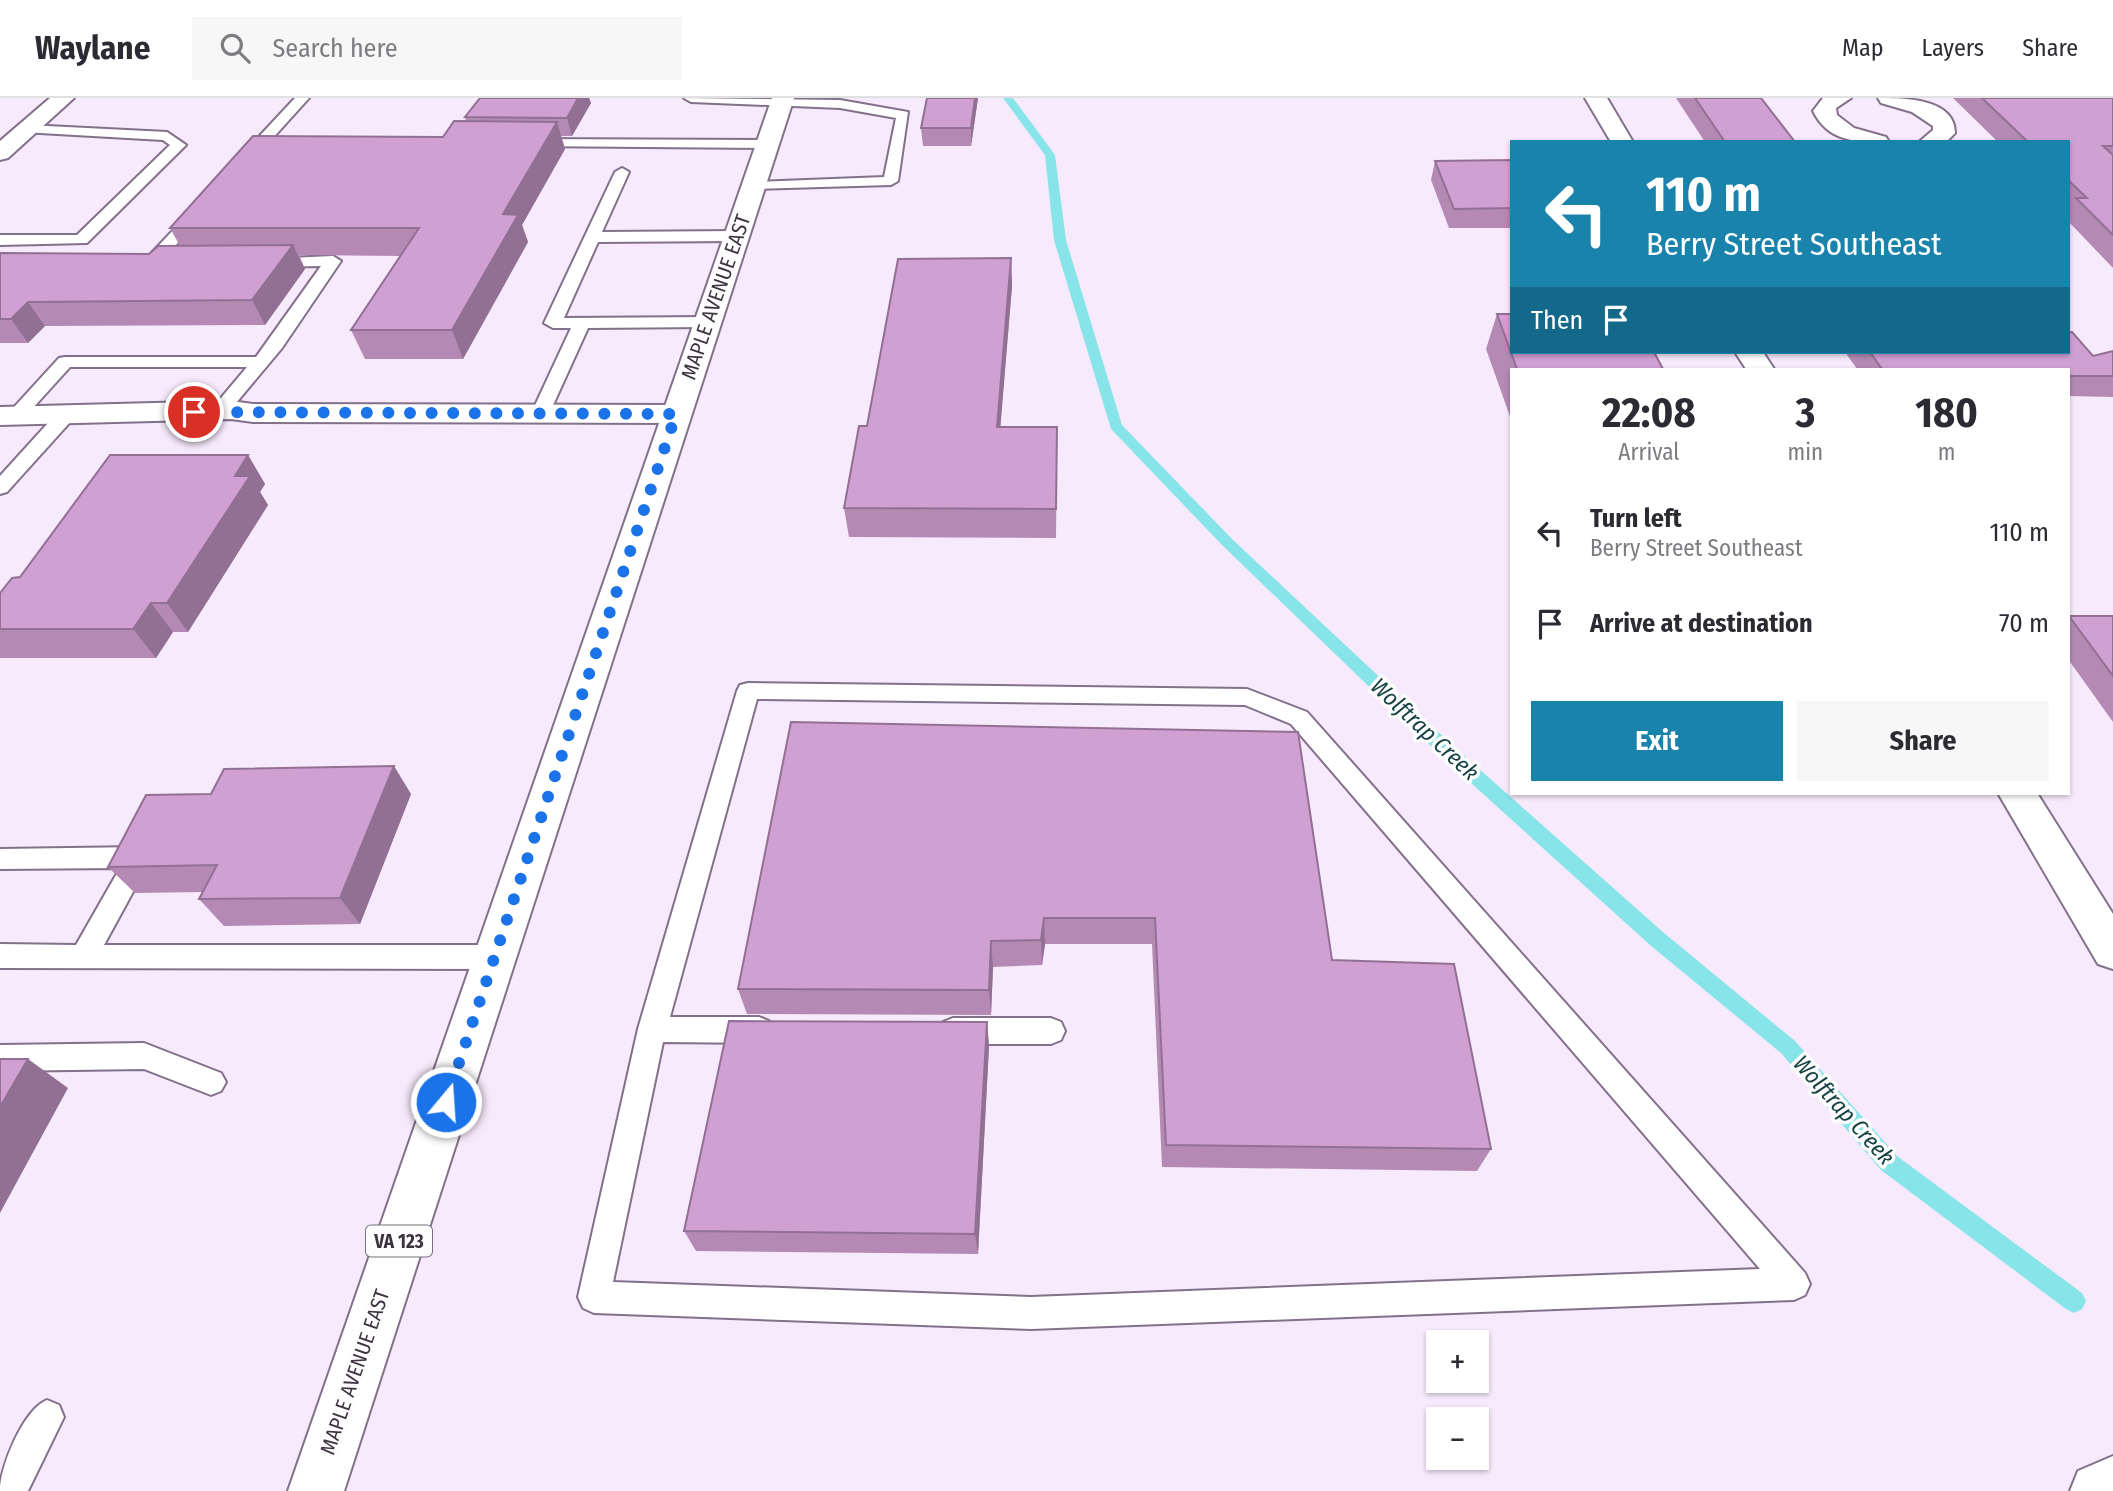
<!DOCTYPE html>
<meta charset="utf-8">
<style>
:root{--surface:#fff;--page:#f7f7f7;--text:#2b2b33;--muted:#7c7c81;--line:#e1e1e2;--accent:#1a83ac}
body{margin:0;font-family:"Fira Sans Condensed",sans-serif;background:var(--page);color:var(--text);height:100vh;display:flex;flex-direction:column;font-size:26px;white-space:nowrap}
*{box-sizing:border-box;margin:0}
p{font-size:23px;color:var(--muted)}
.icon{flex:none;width:38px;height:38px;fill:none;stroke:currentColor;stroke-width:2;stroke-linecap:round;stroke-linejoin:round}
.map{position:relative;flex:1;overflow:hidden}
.side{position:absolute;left:1510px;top:270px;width:560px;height:427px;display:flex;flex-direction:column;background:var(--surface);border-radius:0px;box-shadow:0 2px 5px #0004}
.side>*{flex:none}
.hud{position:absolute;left:1510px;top:42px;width:560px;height:214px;border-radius:0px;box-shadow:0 2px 5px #0004;background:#1a83ac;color:#fff;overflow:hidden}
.fabs{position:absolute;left:1426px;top:1232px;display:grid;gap:14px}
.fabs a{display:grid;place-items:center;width:63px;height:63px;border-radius:0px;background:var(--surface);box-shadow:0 2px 5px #0004;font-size:35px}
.pin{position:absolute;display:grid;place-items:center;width:60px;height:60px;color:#fff;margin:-30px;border:4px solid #fff;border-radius:50%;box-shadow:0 2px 7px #0007}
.me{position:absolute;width:77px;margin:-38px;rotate:18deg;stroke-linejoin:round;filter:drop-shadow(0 0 5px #0008)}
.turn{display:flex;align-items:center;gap:24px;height:147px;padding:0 21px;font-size:32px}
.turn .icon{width:91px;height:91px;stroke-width:2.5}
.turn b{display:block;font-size:49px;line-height:60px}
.then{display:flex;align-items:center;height:66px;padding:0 21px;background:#0003;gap:14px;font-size:26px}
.eta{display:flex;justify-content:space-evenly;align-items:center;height:119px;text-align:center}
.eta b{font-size:42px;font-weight:700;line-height:49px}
.action{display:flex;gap:14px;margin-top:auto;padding:14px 21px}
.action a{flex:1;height:80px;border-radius:0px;background:var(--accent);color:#fff;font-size:28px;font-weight:700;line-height:80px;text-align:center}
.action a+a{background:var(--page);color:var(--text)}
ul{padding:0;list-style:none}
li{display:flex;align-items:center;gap:21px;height:91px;padding:0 21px}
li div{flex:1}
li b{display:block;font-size:26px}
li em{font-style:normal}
header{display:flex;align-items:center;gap:42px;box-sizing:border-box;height:98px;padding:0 35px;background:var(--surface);border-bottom:2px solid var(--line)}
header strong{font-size:33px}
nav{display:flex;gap:38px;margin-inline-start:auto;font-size:24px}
.search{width:490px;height:63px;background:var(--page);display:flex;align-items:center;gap:18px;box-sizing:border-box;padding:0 24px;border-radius:0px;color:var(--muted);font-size:26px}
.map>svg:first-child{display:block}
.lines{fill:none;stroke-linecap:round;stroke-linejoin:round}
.stream{fill:#87e4e8;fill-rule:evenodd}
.service-casing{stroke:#83708a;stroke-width:4}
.minor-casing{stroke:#83708a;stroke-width:4}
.tertiary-casing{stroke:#83708a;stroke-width:4}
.primary-casing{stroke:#83708a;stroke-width:4}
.service{fill:#fff;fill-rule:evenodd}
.minor{fill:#fff;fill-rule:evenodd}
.tertiary{fill:#fff;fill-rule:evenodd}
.primary{fill:#fff;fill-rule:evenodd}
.wall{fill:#b48ab5}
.shaded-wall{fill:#927094}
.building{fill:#d1a0d3;stroke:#927094;stroke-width:2}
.route{stroke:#1a73e8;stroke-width:12;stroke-dasharray:0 21.6}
.labels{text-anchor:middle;stroke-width:7;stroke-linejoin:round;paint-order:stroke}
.shield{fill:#fdfdfd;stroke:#777079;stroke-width:2}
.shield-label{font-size:19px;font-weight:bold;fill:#3d3440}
.street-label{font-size:21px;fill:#3d3440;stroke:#fdfdfd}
.water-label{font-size:23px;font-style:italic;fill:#164244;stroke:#fdfdfd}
</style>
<header>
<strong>Waylane</strong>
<div class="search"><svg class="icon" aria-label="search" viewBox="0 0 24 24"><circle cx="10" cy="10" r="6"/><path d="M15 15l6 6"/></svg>Search here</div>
<nav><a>Map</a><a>Layers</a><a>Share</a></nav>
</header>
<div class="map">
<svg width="2113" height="1393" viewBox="0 0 2113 1393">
<rect width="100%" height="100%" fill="#f7eafc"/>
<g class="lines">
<path class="stream" d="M 1003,0 L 1013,0 L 1055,57 L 1066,142 L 1122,327 L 1233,442 L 1451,646 L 1664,835 L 1795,943 L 1897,1058 L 2082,1195 L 2086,1203 L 2082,1211 L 2074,1215 L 2066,1211 L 1881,1072 L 1781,955 L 1650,847 L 1439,656 L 1223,448 L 1111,331 L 1054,142 L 1045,57 Z"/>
<defs>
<path id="service" d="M 295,0 L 309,0 L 251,64 L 241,64 L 241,58 Z
M 684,0 L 840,2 L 908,14 L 898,83 L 891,87 L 749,91 L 749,85 L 754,84 L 884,79 L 896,20 L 840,10 L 691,4 Z
M 27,27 L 167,34 L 186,47 L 87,145 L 0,147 L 0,137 L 77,137 L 170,47 L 163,42 L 22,34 L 20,31 Z
M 529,41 L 768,42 L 775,46 L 768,50 L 524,48 L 522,45 Z
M 622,70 L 629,74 L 602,134 L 737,133 L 745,138 L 737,143 L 598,144 L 564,220 L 708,219 L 717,224 L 708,229 L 588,230 L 549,316 L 540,322 L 533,320 L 531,316 L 571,230 L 553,230 L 544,225 L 615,74 Z
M 198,109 L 203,111 L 203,117 L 157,168 L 145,168 L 145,162 L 193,111 Z
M 333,158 L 341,163 L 282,250 L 226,317 L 212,317 L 210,313 L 247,269 L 70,269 L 22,322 L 8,322 L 6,318 L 59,260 L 65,259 L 256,259 L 321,168 L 271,169 L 263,164 L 265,161 Z
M 65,312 L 74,318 L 72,322 L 7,394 L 0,396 L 0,378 L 58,314 Z
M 748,585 L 1247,591 L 1307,614 L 1805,1175 L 1810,1186 L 1805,1197 L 1794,1202 L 1031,1231 L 594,1215 L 583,1210 L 578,1199 L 638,931 L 737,593 L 740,587 ZM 757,601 L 1245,607 L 1291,626 L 1760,1171 L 1031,1199 L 613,1184 L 663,944 L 759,945 L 769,941 L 773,932 L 769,923 L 759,919 L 670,919 Z
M 139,749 L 148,752 L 152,759 L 104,847 L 494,847 L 504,851 L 508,859 L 504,867 L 494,871 L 0,870 L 0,846 L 76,847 L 120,770 L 0,771 L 0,751 Z
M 953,920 L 1051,920 L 1061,924 L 1065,933 L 1061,942 L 1051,946 L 953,946 L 943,942 L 939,933 L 943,924 Z
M 144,945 L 221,975 L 226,984 L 221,993 L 211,997 L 144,971 L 0,973 L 0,947 Z
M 47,1302 L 59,1307 L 64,1319 L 28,1393 L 0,1393 C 0,1368 24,1311 47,1302 Z"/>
<path id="minor" d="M 50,0 L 74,0 L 8,60 L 0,62 L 0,43 Z
M 1823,0 L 1851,0 L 1836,10 L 1837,17 L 1854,30 L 1886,39 L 1889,44 C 1857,44 1829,45 1813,13 Z
M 1878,0 C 1903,0 1955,0 1955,35 L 1946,44 L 1919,44 L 1933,32 L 1933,28 L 1912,14 L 1881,5 Z
M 231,303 L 253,306 L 676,307 L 686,310 L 691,316 L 686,322 L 676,325 L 253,324 L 231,321 L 0,327 L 0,309 Z"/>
<path id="tertiary" d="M 1585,0 L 1607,0 L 1633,44 L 1611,44 Z
M 1735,254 L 1763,254 L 1774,271 L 1746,271 Z
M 1998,695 L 2037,695 L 2113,816 L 2113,871 L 2098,866 Z
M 2113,1358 L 2113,1393 L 2070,1393 L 2078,1373 Z"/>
<path id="primary" d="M 772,0 L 794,0 L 344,1393 L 288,1393 Z"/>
</defs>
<use href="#service" class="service-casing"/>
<use href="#minor" class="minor-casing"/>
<use href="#tertiary" class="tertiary-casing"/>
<use href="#primary" class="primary-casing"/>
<use href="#service" class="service"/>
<use href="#minor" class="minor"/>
<use href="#tertiary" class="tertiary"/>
<use href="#primary" class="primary"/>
</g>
<path class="wall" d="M 480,0 L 589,0 L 591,5 L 572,38 L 561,38 L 565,51 L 522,127 L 528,144 L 463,261 L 365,261 L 351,232 L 401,158 L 299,157 L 305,171 L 265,227 L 45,228 L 28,245 L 0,245 L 0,155 L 149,156 L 180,148 L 170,130 L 443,39 L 466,24 L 465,19 Z
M 927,0 L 978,0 L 971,48 L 923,48 L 921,30 Z
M 1676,0 L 1761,0 L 1795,44 L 1705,44 Z
M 1953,0 L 2113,0 L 2113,170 L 2068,123 L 2068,44 L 1998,44 Z
M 1512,62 L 1512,130 L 1449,130 L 1431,82 L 1435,63 Z
M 1011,160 L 1012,188 L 1000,329 L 1057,329 L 1056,440 L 849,439 L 844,410 L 867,328 Z
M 1497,216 L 1663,271 L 1512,271 L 1512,324 L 1486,251 Z
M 2113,253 L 2113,299 L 2068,298 L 2068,271 L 1857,271 L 1845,254 L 2068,254 L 2093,258 Z
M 248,357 L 265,386 L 260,394 L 268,407 L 188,534 L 173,534 L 156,560 L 0,560 L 0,495 L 20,479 Z
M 2069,518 L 2113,518 L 2113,624 L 2068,561 Z
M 791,624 L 1332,862 L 1491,1051 L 1477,1073 L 1162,1069 L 1152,846 L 1045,846 L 1042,867 L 993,869 L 991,917 L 747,916 L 738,891 Z
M 211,696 L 411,696 L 360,826 L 224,828 L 199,801 L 203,794 L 135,795 L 108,769 Z
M 987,924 L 989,948 L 978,1156 L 696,1153 L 684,1133 Z"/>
<path class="shaded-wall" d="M 578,0 L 589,0 L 591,5 L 572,38 L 567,20 Z
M 975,0 L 978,0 L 971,48 L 971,30 Z
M 557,24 L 565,51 L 522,127 L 528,144 L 463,261 L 452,232 L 503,116 Z
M 293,147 L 305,171 L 265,227 L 252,202 Z
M 1011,160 L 1012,188 L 998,358 L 997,329 Z
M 28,204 L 45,228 L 28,245 L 11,221 Z
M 248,357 L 265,386 L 260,394 L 268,407 L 188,534 L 167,505 L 235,378 Z
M 151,505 L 173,534 L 156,560 L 133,531 Z
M 394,668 L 411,696 L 360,826 L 340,800 Z
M 1044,820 L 1045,846 L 1042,867 L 1041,842 Z
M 991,843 L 993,869 L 991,917 L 989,892 Z
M 987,924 L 989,948 L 978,1156 L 975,1136 Z
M 28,961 L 68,990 L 0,1115 L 0,1009 Z"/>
<path class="building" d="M 480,0 L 578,0 L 567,20 L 465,19 Z
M 927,0 L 975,0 L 971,30 L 921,30 Z
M 1695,0 L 1761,0 L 1795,44 L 1725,44 Z
M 1982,0 L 2113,0 L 2113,48 L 2103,48 L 2113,57 L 2113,137 L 2076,100 L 2087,100 L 2068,82 L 2068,44 L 2028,44 Z
M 454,23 L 557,24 L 503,116 L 518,117 L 452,232 L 351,232 L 419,130 L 170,130 L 253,38 L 443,39 Z
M 1512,62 L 1512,110 L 1454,111 L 1435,63 Z
M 293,147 L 252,202 L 28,204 L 11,221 L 0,221 L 0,155 L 149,156 L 158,148 Z
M 1011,160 L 997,329 L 1057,329 L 1056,411 L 844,410 L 859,328 L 867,328 L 898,161 Z
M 1497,216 L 1512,216 L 1512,254 L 1654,254 L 1663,271 L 1517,271 Z
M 2068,234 L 2072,234 L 2093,258 L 2113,253 L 2113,278 L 2068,278 L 2068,271 L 1882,271 L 1870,254 L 2068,254 Z
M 110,357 L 248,357 L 235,378 L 250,378 L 167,505 L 151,505 L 133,531 L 0,531 L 0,495 L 12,480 L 20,479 Z
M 2069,518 L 2113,518 L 2113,578 Z
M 791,624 L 1298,634 L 1332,862 L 1454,866 L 1491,1051 L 1166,1047 L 1155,820 L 1044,820 L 1041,842 L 991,843 L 989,892 L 738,891 Z
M 394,668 L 340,800 L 199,801 L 217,767 L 108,769 L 146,697 L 211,696 L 224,671 Z
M 729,923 L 987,924 L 975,1136 L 684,1133 Z
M 0,961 L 28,961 L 0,1009 Z"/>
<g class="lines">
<path class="route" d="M 194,314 L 676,316 L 446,1004"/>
</g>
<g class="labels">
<rect class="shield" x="366" y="1127.5" width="66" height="31" rx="5"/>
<g class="shield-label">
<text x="399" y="1150">VA 123</text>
</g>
<g class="street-label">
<text transform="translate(716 199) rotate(-71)" y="7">MAPLE AVENUE EAST</text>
<text transform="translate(355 1274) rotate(-71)" y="7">MAPLE AVENUE EAST</text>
</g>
<g class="water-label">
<text transform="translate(1425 631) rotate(43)" y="8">Wolftrap Creek</text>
<text transform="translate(1844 1012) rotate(48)" y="8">Wolftrap Creek</text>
</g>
</g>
</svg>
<div class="fabs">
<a>+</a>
<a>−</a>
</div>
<div class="pin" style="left:194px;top:314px;background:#d93025"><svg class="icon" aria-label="arrive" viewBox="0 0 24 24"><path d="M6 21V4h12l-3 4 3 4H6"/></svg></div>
<svg class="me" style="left:446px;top:1004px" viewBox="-20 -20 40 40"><circle r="17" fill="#1a73e8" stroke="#fff" stroke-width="3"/><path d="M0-11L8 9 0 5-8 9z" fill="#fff"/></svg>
<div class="hud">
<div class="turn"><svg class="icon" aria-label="left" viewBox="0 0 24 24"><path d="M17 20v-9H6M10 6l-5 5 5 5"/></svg><div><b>110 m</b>Berry Street Southeast</div></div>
<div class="then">Then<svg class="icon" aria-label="arrive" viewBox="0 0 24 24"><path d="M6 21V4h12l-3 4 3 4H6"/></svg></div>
</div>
<section class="side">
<div class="eta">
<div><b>22:08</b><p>Arrival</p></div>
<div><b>3</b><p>min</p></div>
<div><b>180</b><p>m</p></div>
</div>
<ul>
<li><svg class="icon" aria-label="left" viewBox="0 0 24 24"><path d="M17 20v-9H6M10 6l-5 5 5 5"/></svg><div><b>Turn left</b><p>Berry Street Southeast</p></div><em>110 m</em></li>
<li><svg class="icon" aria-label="arrive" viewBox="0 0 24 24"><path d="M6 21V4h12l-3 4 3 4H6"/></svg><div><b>Arrive at destination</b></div><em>70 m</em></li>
</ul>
<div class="action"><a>Exit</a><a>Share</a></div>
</section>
</div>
